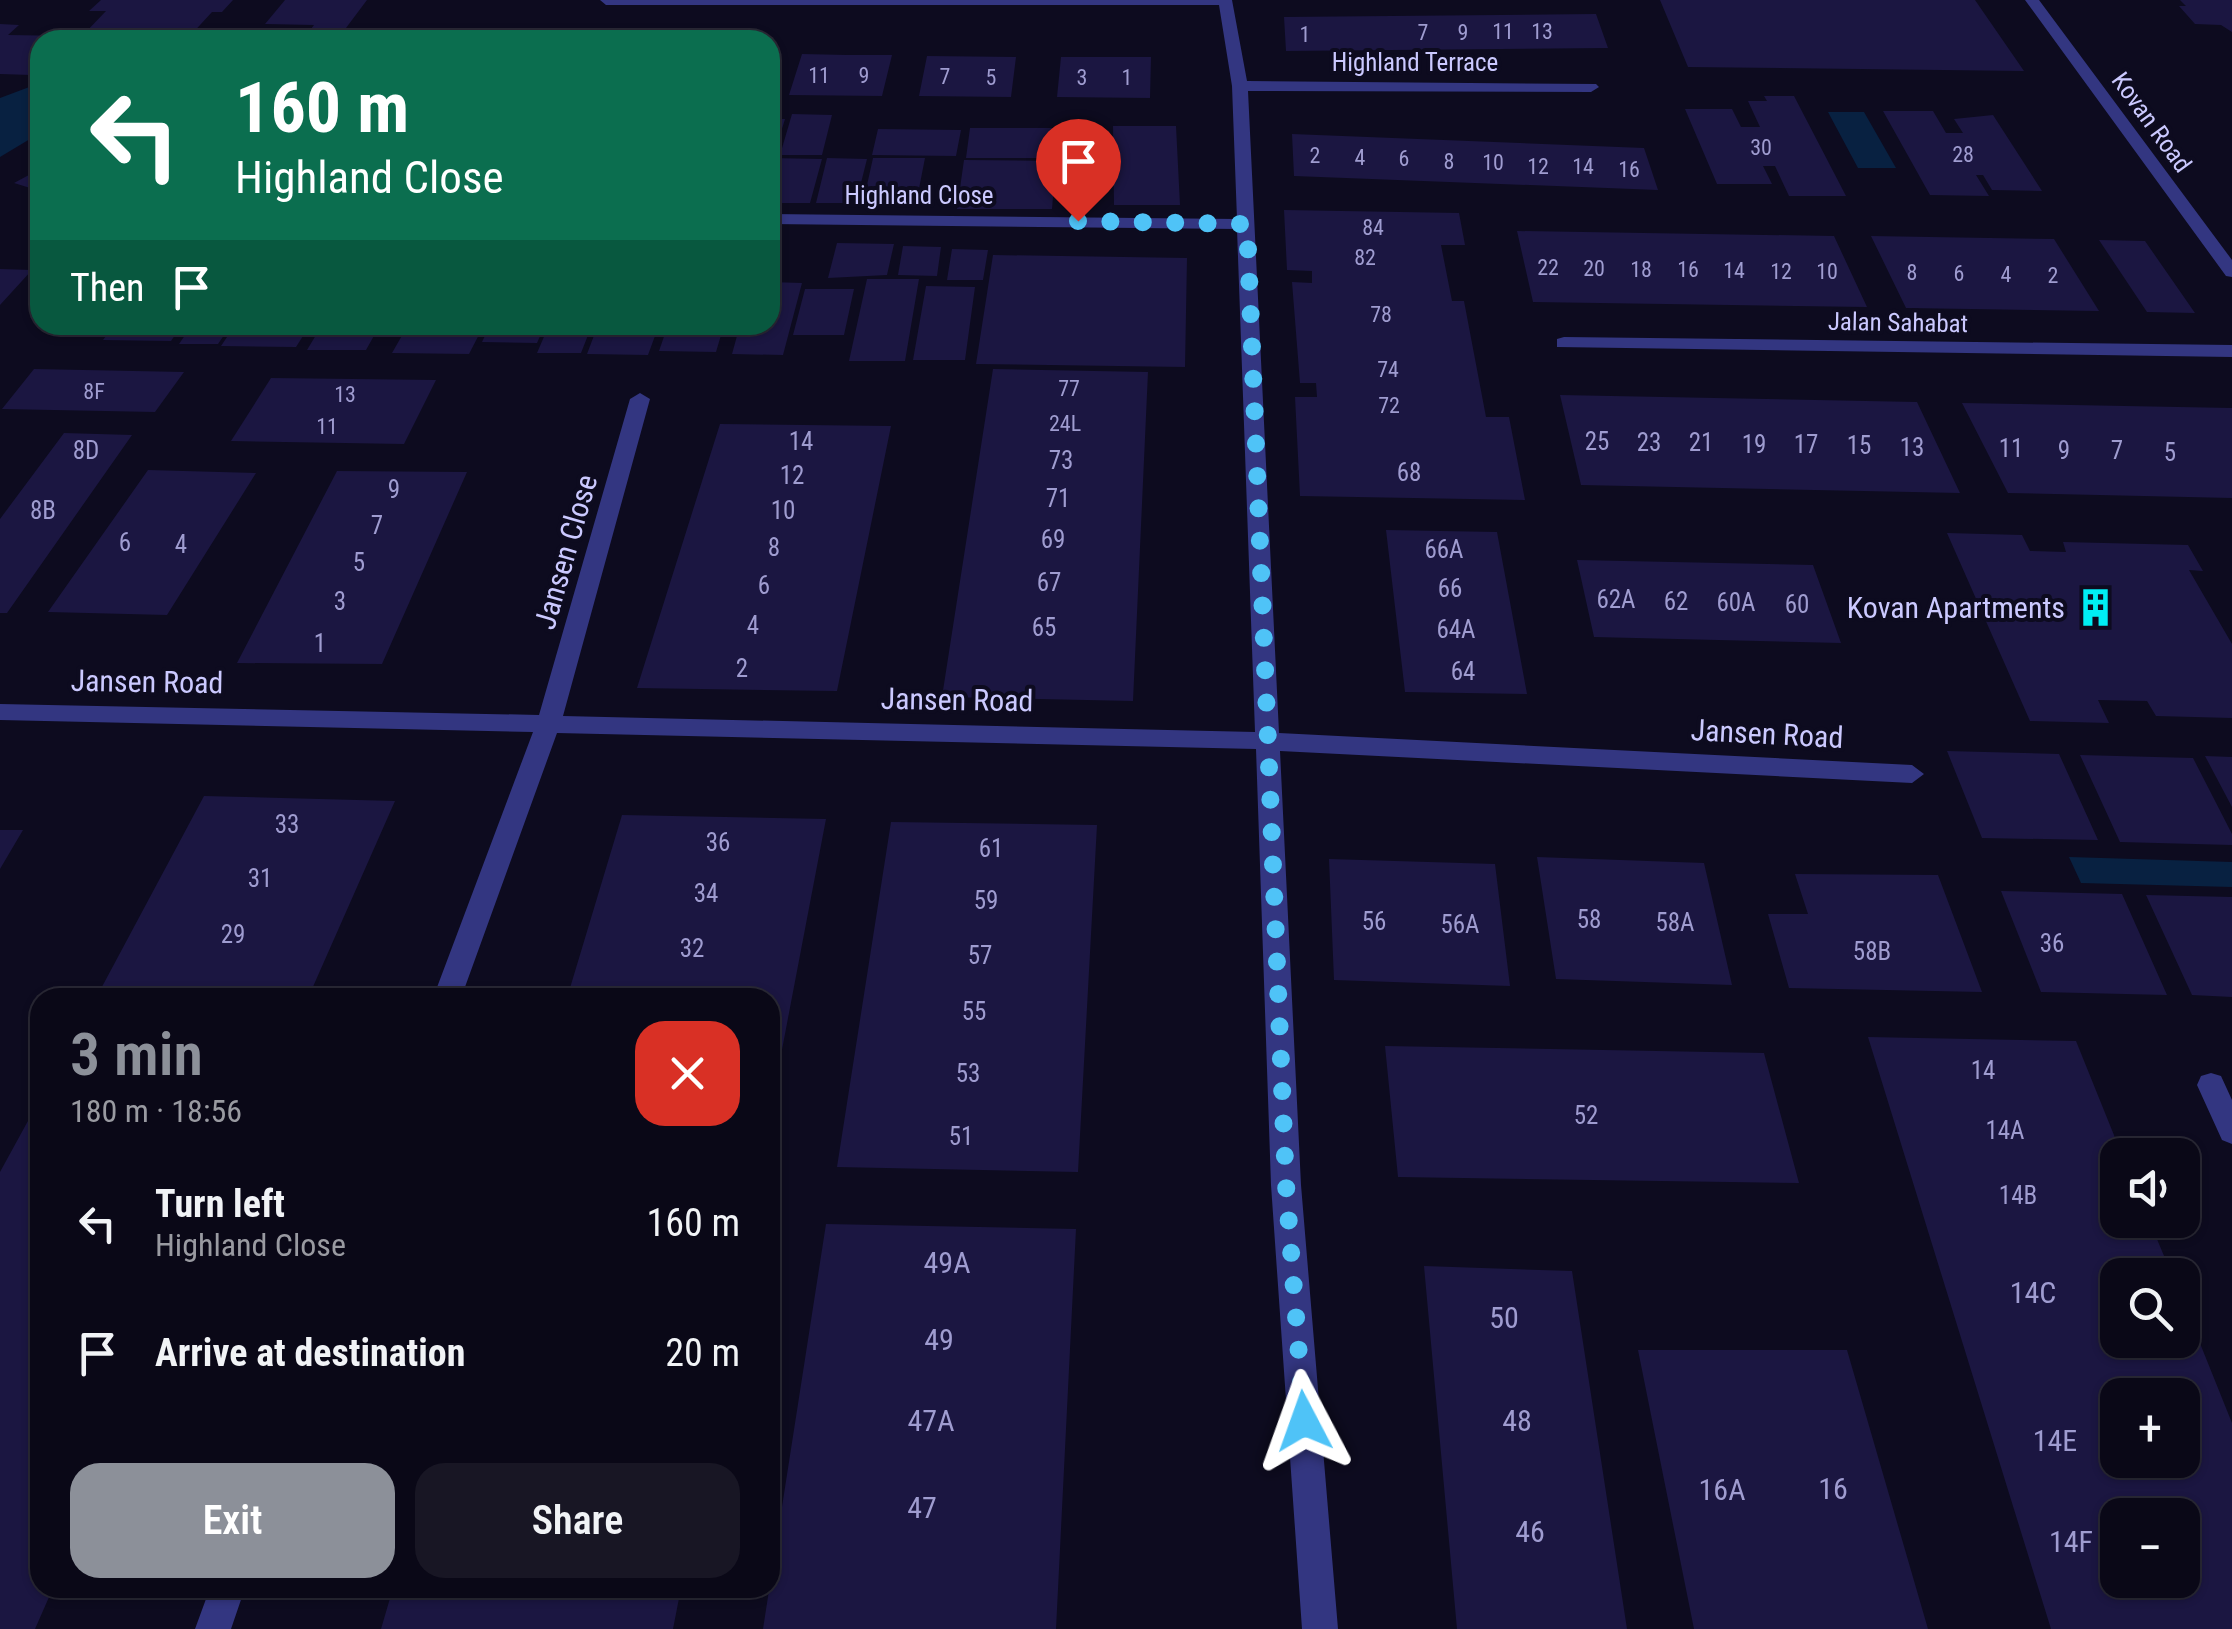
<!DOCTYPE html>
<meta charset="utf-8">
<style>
:root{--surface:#0a0817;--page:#181624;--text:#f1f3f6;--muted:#999aa1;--line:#2a2936;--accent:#8c9099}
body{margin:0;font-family:"Roboto Condensed",sans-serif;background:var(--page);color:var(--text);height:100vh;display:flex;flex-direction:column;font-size:38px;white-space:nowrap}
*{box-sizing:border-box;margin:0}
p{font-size:32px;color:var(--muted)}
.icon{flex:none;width:55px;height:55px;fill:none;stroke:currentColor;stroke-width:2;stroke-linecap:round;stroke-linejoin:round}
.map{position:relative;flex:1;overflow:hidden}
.panel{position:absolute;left:30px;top:988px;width:750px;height:610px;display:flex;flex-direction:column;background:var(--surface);border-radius:30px;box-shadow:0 2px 8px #0004,0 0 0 2px var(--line)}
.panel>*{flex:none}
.guide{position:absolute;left:30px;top:30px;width:750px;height:305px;border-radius:30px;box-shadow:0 2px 8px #0004,0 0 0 2px var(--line);background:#0b6e4f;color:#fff;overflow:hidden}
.buttons{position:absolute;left:2100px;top:1138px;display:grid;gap:20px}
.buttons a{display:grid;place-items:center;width:100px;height:100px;border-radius:20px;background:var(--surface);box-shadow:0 2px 8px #0004,0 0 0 2px var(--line);font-size:50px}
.pin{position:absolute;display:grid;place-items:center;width:85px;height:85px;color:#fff;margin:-102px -42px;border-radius:50% 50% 50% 0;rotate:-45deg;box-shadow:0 0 10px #0007}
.pin .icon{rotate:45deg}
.me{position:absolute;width:110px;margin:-55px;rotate:356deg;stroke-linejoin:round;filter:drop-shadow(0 0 8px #0008)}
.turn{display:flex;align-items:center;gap:35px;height:210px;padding:0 40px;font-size:45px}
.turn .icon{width:130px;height:130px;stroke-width:2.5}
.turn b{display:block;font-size:70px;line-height:85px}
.then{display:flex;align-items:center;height:95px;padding:0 40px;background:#0003;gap:20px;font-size:38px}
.round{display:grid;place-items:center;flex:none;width:105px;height:105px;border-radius:30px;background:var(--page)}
.summary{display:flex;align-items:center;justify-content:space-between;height:170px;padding:0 40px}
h1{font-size:60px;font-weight:600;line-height:75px;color:var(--accent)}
.action{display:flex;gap:20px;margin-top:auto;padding:20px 40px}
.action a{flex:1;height:115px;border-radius:30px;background:var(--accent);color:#fff;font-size:40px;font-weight:600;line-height:115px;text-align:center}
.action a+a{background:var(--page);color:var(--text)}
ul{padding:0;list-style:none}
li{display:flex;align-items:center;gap:30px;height:130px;padding:0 40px}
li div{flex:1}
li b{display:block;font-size:38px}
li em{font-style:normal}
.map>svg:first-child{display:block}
.water{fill:#082141}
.building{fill:#1b1641;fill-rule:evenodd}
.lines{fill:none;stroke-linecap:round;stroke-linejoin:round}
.minor{fill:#333681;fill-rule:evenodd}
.route{stroke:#4fc3f7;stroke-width:18;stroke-dasharray:0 32.4}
.labels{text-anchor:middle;stroke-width:8;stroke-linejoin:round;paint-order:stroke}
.far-number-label{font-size:22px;fill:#9f9cd0}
.far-street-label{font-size:25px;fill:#cbc9ff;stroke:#0d0b1f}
.number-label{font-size:25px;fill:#9f9cd0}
.street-label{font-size:30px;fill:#cbc9ff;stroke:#0d0b1f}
.poi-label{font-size:30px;fill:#cbc9ff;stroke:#0d0b1f;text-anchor:end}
.near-number-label{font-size:30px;fill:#9f9cd0}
</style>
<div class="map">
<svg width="2232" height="1629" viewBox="0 0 2232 1629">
<rect width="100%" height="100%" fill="#0d0b1f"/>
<path class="water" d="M 40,83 L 40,133 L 0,157 L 0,98 Z
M 1828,112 L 1864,112 L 1896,168 L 1858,168 Z
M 2069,857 L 2232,862 L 2232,887 L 2081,883 Z"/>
<path class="building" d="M 101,0 L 233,0 L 222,12 L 212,12 L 189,37 L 83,35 L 106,11 L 89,11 Z
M 285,0 L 367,0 L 337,40 L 213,40 L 217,35 L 305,37 L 314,25 L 265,24 Z
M 1660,0 L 1975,0 L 2024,71 L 1688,67 Z
M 2180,0 L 2232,0 L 2232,32 L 2221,25 L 2195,24 L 2179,6 L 2186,6 Z
M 1596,14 L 1608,48 L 1286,51 L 1284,17 Z
M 0,24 L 19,25 L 8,35 L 70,36 L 40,40 L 40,66 L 31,75 L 0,74 Z
M 802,54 L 847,55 L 892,55 L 882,96 L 789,95 Z
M 927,56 L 1016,57 L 1011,97 L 919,96 Z
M 1061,57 L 1151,57 L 1150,98 L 1057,97 Z
M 1764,96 L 1794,96 L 1846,196 L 1789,196 L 1775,166 L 1763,166 L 1772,184 L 1717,184 L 1685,109 L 1732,109 L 1741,127 L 1760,127 L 1748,101 L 1767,101 Z
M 1883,111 L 1933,111 L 1946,133 L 1963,133 L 1954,119 L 1993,115 L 2042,191 L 1992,190 L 1983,175 L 1976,175 L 1989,196 L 1930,195 Z
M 792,114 L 832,115 L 822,155 L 780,155 Z
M 770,119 L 785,119 L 774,155 L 770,155 Z
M 1113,126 L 1176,126 L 1180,205 L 1114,205 Z
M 1064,127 L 1103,128 L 1098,181 L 1057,180 Z
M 970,128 L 1053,128 L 1050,158 L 966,158 Z
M 878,129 L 961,130 L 956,156 L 872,155 Z
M 1292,134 L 1644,148 L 1658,190 L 1294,176 Z
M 770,158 L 822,159 L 810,203 L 770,203 Z
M 827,158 L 867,159 L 856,203 L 816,203 Z
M 873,158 L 925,158 L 916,204 L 863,203 Z
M 964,160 L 1056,161 L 1052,209 L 957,209 Z
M 40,169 L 40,191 L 14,183 Z
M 1284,210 L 1459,213 L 1465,245 L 1441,245 L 1452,301 L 1464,301 L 1486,417 L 1509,417 L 1525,500 L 1300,496 L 1295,397 L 1317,397 L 1316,383 L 1300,383 L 1292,282 L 1312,283 L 1312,271 L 1287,270 Z
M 1517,231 L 1834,236 L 1867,307 L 1533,302 Z
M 1871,236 L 2054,239 L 2099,311 L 1906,308 Z
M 2099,240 L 2145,241 L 2195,313 L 2147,312 Z
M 837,243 L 894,244 L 887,275 L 828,278 Z
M 903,246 L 941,247 L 937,276 L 898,275 Z
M 952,249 L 988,250 L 983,280 L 947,280 Z
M 993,255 L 1187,258 L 1185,367 L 976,364 Z
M 0,269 L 32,270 L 0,305 Z
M 867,279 L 919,279 L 905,361 L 849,361 Z
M 770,282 L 802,283 L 783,355 L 732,354 L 740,325 L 770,325 Z
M 926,286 L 975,287 L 965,360 L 913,360 Z
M 805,289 L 854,289 L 844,335 L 793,335 Z
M 114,325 L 182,325 L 171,341 L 103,340 Z
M 192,325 L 231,325 L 218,344 L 179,344 Z
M 235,325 L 310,325 L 296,347 L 221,346 Z
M 322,325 L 380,325 L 366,350 L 307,350 Z
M 408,325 L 484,325 L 469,354 L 392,353 Z
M 490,325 L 545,325 L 537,343 L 482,342 Z
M 549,325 L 592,325 L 581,353 L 537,353 Z
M 598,325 L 659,325 L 648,355 L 587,354 Z
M 668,325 L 724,325 L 716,352 L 659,351 Z
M 34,369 L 184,372 L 155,412 L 2,409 Z
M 993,369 L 1148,372 L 1133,701 L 942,697 Z
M 271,378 L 436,380 L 404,444 L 231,441 Z
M 1560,395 L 1917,402 L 1960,493 L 1581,485 Z
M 1962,403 L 2232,408 L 2232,498 L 2008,493 Z
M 720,424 L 891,426 L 837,691 L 637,688 Z
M 64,433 L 132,435 L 7,613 L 0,613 L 0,519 Z
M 148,470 L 256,473 L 167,615 L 48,612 Z
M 337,471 L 467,472 L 382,664 L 237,663 Z
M 1386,530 L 1497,532 L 1527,694 L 1405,692 Z
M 1947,533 L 2022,535 L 2030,551 L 2066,552 L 2063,542 L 2188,545 L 2203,571 L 2189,570 L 2232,644 L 2232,718 L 2156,716 L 2147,701 L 2098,700 L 2109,723 L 2030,721 Z
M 1577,560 L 1813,565 L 1841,643 L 1594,637 Z
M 1947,751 L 2059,754 L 2098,840 L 1982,838 Z
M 2080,755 L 2193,758 L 2232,834 L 2232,845 L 2120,842 Z
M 2205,756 L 2232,757 L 2232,807 Z
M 204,796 L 395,801 L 308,998 L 96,998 Z
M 622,815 L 826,819 L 772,1102 L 770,998 L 567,998 Z
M 891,822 L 1097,825 L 1078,1172 L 837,1167 Z
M 0,830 L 23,830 L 0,869 Z
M 1537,857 L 1704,863 L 1732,985 L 1556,979 Z
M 1329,859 L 1495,864 L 1510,986 L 1334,980 Z
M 1795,874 L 1938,875 L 1982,992 L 1789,988 L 1768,914 L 1808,914 Z
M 2001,891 L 2122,894 L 2167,995 L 2041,992 Z
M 2146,895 L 2232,897 L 2232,997 L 2192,995 Z
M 1868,1037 L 2076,1041 L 2122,1155 L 2118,1155 L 2118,1220 L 2149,1220 L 2172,1275 L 2118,1275 L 2118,1340 L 2182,1340 L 2183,1301 L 2232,1423 L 2232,1629 L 2051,1629 ZM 2118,1395 L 2182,1395 L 2182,1460 L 2118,1460 ZM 2118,1515 L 2182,1515 L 2182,1580 L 2118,1580 Z
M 1385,1046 L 1764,1053 L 1799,1183 L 1398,1177 Z
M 40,1099 L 40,1588 L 53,1588 L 35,1629 L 0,1629 L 0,1172 Z
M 826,1224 L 1076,1229 L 1056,1629 L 763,1629 Z
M 1424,1266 L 1572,1271 L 1627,1629 L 1457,1629 Z
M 1638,1350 L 1847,1350 L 1928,1629 L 1694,1629 Z
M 393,1588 L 681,1588 L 673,1629 L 381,1629 Z"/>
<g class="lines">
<path class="minor" d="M 600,0 L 1232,0 L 1247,81 L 1596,84 L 1599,87 L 1591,92 L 1248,91 L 1279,733 L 1912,765 L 1924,774 L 1912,783 L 1280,751 L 1301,1185 L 1338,1629 L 1302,1629 L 1271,1185 L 1256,749 L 557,733 L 461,998 L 433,998 L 533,732 L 0,720 L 0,704 L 539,715 L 630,399 L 640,393 L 650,399 L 563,716 L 1255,732 L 1237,229 L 770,224 L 770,214 L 1237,219 L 1232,86 L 1219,5 L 606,5 Z
M 2025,0 L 2039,0 L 2232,260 L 2232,277 L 2226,276 Z
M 1564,337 L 2232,345 L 2232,357 L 1557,347 L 1557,339 Z
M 2211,1073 L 2221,1076 L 2232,1100 L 2232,1144 L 2222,1140 L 2197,1085 L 2201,1076 Z
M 210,1588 L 245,1588 L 231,1629 L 195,1629 Z"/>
</g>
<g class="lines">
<path class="route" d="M 1078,221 L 1247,224 L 1286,1185 L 1304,1421"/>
</g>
<defs>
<symbol id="building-bare" viewBox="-9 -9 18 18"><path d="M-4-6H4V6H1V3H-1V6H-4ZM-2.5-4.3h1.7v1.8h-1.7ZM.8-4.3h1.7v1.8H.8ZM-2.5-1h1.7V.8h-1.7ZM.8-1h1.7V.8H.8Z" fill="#00eef4" stroke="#0d0b1f" stroke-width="2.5" paint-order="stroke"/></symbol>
</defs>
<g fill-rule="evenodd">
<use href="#building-bare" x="2068" y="580" width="55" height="55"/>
</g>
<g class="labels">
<g class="far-number-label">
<text x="1503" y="39">11</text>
<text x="1542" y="39">13</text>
<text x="1423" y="40">7</text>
<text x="1463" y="40">9</text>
<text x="1305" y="42">1</text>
<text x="819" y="83">11</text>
<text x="864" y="83">9</text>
<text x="945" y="84">7</text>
<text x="991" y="85">5</text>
<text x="1082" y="85">3</text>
<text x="1127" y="85">1</text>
<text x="1761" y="155">30</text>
<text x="1963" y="162">28</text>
<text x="1315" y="163">2</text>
<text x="1360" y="165">4</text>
<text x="1404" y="166">6</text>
<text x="1449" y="169">8</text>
<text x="1493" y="170">10</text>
<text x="1538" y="174">12</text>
<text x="1583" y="174">14</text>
<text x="1629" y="177">16</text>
<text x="1373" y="235">84</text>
<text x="1365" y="265">82</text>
<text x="1548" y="275">22</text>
<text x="1594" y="276">20</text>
<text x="1641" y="277">18</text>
<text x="1688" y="277">16</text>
<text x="1734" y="278">14</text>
<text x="1781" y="279">12</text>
<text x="1827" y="279">10</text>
<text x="1912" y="280">8</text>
<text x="1959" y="281">6</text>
<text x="2006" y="282">4</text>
<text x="2053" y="283">2</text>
<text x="1381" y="322">78</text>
<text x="1388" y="377">74</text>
<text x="1069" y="396">77</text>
<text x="94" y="399">8F</text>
<text x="345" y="402">13</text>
<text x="1389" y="413">72</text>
<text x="1065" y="431">24L</text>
<text x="327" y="434">11</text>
</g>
<g class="far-street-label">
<text x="1415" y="71">Highland Terrace</text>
<text transform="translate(2152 122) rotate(54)" y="9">Kovan Road</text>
<text x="919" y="204">Highland Close</text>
<text transform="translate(1898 322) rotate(1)" y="9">Jalan Sahabat</text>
</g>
<g class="number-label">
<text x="801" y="450">14</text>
<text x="1597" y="450">25</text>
<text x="1649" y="451">23</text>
<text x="1701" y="451">21</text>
<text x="1754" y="453">19</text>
<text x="1806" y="453">17</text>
<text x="1859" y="454">15</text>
<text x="1912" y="456">13</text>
<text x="2011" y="457">11</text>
<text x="86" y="459">8D</text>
<text x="2064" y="459">9</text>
<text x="2117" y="459">7</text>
<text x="2170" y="461">5</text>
<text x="1061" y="469">73</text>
<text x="1409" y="481">68</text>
<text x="792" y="484">12</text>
<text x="394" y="498">9</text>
<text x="1058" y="507">71</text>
<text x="43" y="519">8B</text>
<text x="783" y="519">10</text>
<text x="377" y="534">7</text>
<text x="1053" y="548">69</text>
<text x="125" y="551">6</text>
<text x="181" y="553">4</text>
<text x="774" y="556">8</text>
<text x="1444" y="558">66A</text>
<text x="359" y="571">5</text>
<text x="1049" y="591">67</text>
<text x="764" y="594">6</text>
<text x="1450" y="597">66</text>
<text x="1616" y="608">62A</text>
<text x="340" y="610">3</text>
<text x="1676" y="610">62</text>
<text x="1736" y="611">60A</text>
<text x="1797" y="613">60</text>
<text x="753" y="634">4</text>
<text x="1044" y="636">65</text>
<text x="1456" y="638">64A</text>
<text x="320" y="652">1</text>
<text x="742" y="677">2</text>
<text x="1463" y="680">64</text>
<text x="287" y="833">33</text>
<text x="718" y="851">36</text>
<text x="991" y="857">61</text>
<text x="260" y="887">31</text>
<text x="706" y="902">34</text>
<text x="986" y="909">59</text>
<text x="1589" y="928">58</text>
<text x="1374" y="930">56</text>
<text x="1675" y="931">58A</text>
<text x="1460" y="933">56A</text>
<text x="233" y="943">29</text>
<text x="2052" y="952">36</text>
<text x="692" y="957">32</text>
<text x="1872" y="960">58B</text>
<text x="980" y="964">57</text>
<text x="974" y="1020">55</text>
<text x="1983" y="1079">14</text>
<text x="968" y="1082">53</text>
<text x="1586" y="1124">52</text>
<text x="2005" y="1139">14A</text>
<text x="961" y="1145">51</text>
<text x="2018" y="1204">14B</text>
</g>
<g class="street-label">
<text transform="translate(566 552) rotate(-74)" y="10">Jansen Close</text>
<text transform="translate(147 682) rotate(1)" y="10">Jansen Road</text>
<text transform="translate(957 700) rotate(1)" y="10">Jansen Road</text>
<text transform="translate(1767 734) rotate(3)" y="10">Jansen Road</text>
</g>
<g class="poi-label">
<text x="2065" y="618">Kovan Apartments</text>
</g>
<g class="near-number-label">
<text x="947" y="1273">49A</text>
<text x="2033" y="1303">14C</text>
<text x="1504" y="1328">50</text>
<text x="939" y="1350">49</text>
<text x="931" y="1431">47A</text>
<text x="1517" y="1431">48</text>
<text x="2055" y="1451">14E</text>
<text x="1833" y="1499">16</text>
<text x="1722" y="1500">16A</text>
<text x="922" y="1518">47</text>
<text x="1530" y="1542">46</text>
<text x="2071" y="1552">14F</text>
</g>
</g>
</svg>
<div class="buttons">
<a><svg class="icon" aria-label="sound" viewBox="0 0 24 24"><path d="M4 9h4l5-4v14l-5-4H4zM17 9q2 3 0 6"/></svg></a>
<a><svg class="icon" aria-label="search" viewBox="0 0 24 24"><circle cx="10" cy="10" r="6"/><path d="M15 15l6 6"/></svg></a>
<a>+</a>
<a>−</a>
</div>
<div class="pin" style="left:1078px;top:221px;background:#d93025"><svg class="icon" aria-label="arrive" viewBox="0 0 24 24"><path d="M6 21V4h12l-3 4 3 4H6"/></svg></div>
<svg class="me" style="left:1304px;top:1421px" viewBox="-20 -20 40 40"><path d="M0-17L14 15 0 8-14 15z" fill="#4fc3f7" stroke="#fff" stroke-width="4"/></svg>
<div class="guide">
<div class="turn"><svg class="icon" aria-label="left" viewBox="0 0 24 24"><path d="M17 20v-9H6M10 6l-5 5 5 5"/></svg><div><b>160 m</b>Highland Close</div></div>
<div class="then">Then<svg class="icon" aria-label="arrive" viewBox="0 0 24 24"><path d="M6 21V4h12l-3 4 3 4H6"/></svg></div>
</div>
<section class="panel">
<div class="summary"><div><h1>3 min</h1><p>180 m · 18:56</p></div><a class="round" style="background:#d93025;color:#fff"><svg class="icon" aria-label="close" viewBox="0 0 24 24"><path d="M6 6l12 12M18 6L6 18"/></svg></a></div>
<ul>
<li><svg class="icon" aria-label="left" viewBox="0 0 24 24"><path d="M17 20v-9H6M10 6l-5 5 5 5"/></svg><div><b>Turn left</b><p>Highland Close</p></div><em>160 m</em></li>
<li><svg class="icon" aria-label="arrive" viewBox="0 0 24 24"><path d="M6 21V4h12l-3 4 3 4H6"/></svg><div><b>Arrive at destination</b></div><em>20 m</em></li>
</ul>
<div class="action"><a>Exit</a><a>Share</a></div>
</section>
</div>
